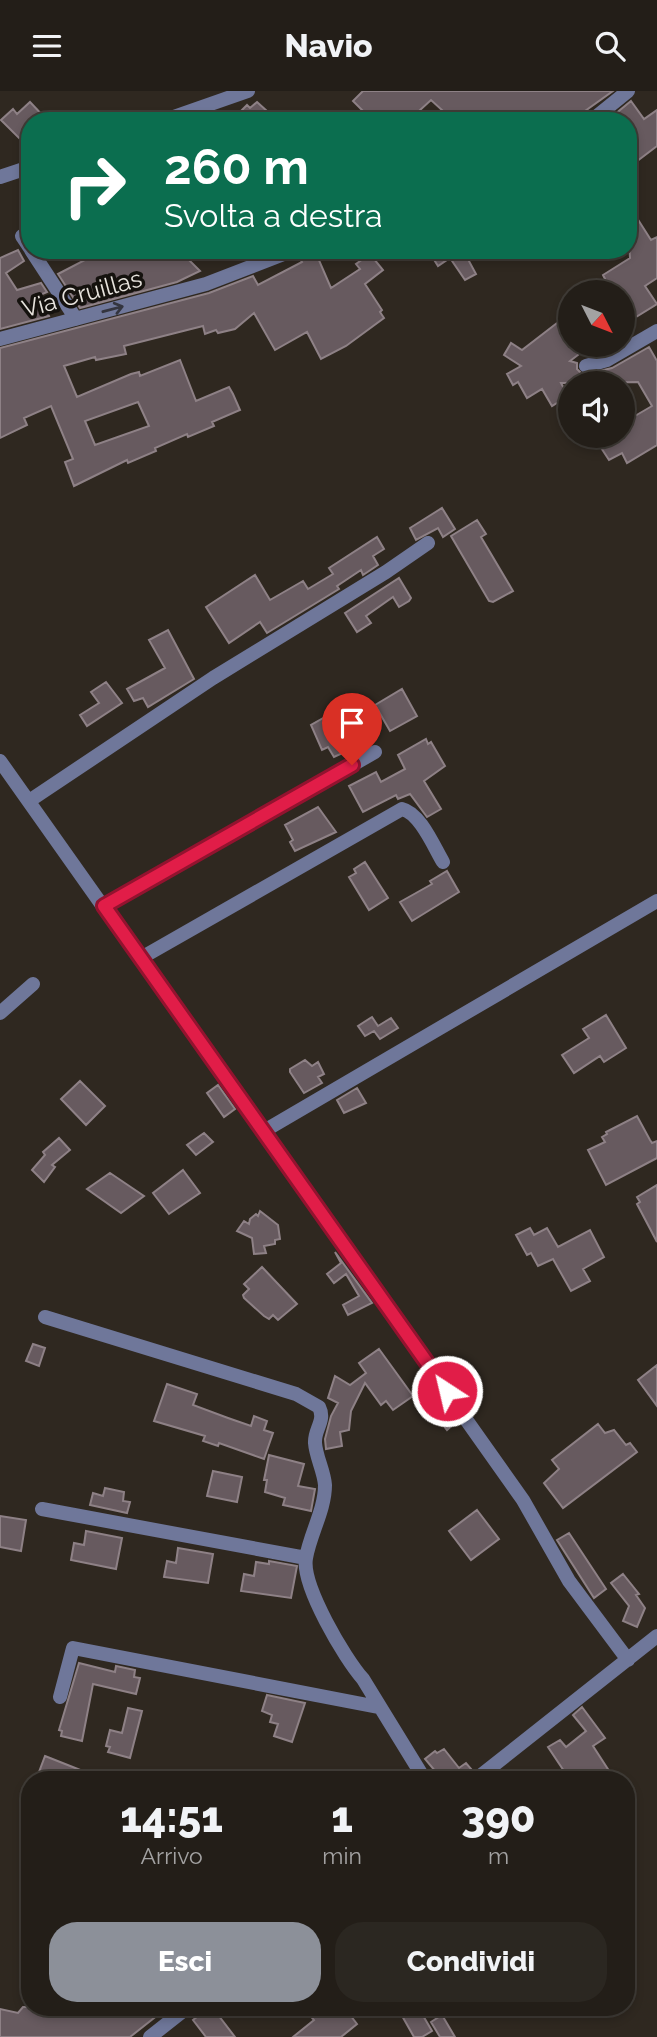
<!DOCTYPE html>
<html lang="it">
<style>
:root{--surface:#231e18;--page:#2b2721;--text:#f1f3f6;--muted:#a3a2a2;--line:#403c37;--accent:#8c9099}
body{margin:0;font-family:Raleway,sans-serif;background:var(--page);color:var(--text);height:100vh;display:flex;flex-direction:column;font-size:26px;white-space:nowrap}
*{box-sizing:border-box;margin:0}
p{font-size:23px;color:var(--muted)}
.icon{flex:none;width:38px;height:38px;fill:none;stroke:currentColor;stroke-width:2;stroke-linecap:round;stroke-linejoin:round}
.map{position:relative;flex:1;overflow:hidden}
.drawer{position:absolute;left:21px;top:1680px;width:614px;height:245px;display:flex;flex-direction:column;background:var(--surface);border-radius:28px;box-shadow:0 4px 10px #0003,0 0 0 2px var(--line)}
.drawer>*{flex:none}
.top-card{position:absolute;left:21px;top:21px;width:616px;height:147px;border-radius:28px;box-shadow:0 4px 10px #0003,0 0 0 2px var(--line);background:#0b6e4f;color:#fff;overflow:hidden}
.needle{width:46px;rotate:132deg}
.buttons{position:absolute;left:558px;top:189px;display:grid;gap:14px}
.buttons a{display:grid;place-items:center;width:77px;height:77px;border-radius:50%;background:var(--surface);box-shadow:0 4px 10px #0003,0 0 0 2px var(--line);font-size:35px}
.pin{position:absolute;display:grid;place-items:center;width:60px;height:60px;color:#fff;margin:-72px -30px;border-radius:50% 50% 50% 0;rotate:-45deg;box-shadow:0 0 7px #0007}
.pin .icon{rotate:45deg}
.me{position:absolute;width:77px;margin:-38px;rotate:325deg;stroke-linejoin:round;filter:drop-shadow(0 0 5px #0008)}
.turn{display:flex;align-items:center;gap:24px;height:147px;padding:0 28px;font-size:32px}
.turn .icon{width:91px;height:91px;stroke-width:2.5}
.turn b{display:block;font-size:49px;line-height:60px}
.eta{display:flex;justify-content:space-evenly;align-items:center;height:119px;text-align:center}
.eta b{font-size:42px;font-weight:800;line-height:49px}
.button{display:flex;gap:14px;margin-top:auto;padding:14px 28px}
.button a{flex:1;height:80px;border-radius:28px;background:var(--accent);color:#fff;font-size:28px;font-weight:800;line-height:80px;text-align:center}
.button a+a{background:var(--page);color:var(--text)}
header{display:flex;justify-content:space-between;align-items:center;height:91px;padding:0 28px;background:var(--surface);font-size:32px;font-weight:800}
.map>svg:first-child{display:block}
.building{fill:#675a5f;stroke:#8e8186;stroke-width:2;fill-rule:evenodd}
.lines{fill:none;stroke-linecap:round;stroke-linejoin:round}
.minor{stroke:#6f779a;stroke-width:14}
.oneway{stroke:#34353f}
.route-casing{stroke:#92132f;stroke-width:18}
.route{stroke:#e11d48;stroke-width:12}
.labels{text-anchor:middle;stroke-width:7;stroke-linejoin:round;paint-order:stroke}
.street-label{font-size:24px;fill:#e7e3dd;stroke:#15120e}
</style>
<header><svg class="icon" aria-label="menu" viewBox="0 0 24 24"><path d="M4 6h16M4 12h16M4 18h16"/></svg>Navio<svg class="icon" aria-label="search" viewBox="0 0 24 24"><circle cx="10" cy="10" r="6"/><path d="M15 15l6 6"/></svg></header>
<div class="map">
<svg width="657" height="1946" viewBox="0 0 657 1946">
<rect width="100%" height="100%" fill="#2f2820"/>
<path class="building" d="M 363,0 L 613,0 L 571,30 L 454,30 L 431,9 L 408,30 L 373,30 L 353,10 Z
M 631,10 L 644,28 L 657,19 L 657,55 L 628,77 L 628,55 L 633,51 L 628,44 L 628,30 L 618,30 L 614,24 Z
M 30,11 L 48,30 L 30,30 L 30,43 L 22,50 L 1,29 L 13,18 L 17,23 Z
M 257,11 L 278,30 L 231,30 L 247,14 L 250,17 Z
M 637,127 L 651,149 L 657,146 L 657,187 L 645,195 L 657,213 L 623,234 L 623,201 L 584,201 L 605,188 L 603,184 L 630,167 L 628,133 Z
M 18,159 L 24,170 L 6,182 L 17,199 L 41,192 L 47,201 L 40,204 L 49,225 L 0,238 L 0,167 Z
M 104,159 L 179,159 L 200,180 L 177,191 L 80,217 L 58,183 Z
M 428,159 L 463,159 L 476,183 L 465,189 L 450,167 L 438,175 Z
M 315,160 L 331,197 L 360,178 L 356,173 L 370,163 L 383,179 L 365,193 L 382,219 L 380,221 L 384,227 L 346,255 L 321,268 L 307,241 L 275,259 L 254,222 L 235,238 L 218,242 L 216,239 L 205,243 L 203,235 L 124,255 L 126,263 L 96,269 L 95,266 L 64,275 L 77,306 L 131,283 L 139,281 L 140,285 L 180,269 L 196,310 L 229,296 L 233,303 L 240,319 L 212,331 L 214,335 L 188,346 L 187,343 L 155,357 L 156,360 L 128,372 L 127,369 L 74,395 L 65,371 L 73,368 L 51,315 L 24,327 L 27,334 L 0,347 L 0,257 L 209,202 L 253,185 L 258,194 L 302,171 L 300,167 ZM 138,311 L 149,335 L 95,354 L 85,330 Z
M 570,222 L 570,254 L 591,254 L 570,270 L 577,272 L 577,278 L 583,284 L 612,277 L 649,256 L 657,270 L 657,354 L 627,372 L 622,362 L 609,369 L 598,352 L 610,345 L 623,345 L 623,332 L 652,315 L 638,291 L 561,292 L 568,305 L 552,315 L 542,298 L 527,307 L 518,291 L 513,294 L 507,283 L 521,275 L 504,264 L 511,252 L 522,259 Z
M 442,417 L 455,438 L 443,446 L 438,437 L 416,449 L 410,437 Z
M 477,429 L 486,443 L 481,446 L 513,500 L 493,511 L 489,510 L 451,445 Z
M 377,446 L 384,458 L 373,465 L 378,474 L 363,484 L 361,479 L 337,495 L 339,498 L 267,542 L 260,531 L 229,552 L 206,516 L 255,484 L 270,509 L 303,490 L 308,498 L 333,483 L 329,477 Z
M 399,487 L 411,507 L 409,510 L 399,516 L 393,506 L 366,525 L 371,532 L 357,541 L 345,522 Z
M 168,539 L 194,588 L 148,616 L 143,607 L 134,610 L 127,598 L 165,577 L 149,549 Z
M 106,591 L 122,612 L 87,635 L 80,624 L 99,612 L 91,601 Z
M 402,598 L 417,625 L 390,640 L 375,614 Z
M 341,617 L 351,634 L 347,636 L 356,656 L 334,666 L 328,656 L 322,659 L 311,634 Z
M 426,648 L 428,653 L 431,651 L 445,675 L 424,690 L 441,718 L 427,726 L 410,703 L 398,708 L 396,704 L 363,721 L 349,695 L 376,681 L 381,691 L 405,678 L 398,664 Z
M 318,716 L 336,741 L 295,760 L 290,751 L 293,749 L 285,734 Z
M 365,771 L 388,807 L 369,819 L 349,786 L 356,782 L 354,778 Z
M 447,780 L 459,801 L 412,830 L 400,811 L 432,793 L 430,790 Z
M 606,924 L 626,957 L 604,971 L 600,965 L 574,982 L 562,964 L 589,947 L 583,938 Z
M 372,926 L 378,935 L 391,927 L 398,937 L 380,948 L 374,940 L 365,945 L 358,935 Z
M 305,969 L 312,975 L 318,971 L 324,983 L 318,986 L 322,992 L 304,1002 L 290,981 L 290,978 Z
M 80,990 L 105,1015 L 86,1034 L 61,1008 Z
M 218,994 L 235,1018 L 224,1026 L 207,1002 Z
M 357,997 L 366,1012 L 344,1022 L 337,1009 Z
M 637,1025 L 650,1049 L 652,1052 L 657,1050 L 657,1067 L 606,1094 L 588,1059 L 605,1051 L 602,1046 L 607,1043 L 606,1041 Z
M 204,1042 L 213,1051 L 196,1064 L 187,1054 Z
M 59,1047 L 70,1059 L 52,1074 L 55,1076 L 44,1091 L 32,1079 L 45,1064 L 43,1061 Z
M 183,1079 L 200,1102 L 169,1123 L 153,1102 Z
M 110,1082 L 144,1105 L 121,1122 L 87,1098 Z
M 657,1094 L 657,1151 L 637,1113 L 640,1111 L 637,1106 Z
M 260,1120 L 278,1134 L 280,1148 L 275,1149 L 275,1153 L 264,1155 L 266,1162 L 254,1163 L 252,1147 L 237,1140 L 244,1130 L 249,1133 L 250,1128 L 256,1123 L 258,1125 Z
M 530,1137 L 534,1144 L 547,1137 L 558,1156 L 590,1139 L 604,1166 L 583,1178 L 590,1190 L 571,1200 L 553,1168 L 538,1175 L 531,1162 L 527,1164 L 516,1144 Z
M 335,1161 L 372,1212 L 348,1224 L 343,1214 L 359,1205 L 346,1183 L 334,1192 L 327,1183 L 341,1172 Z
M 262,1176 L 297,1213 L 278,1229 L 273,1224 L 269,1228 L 264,1225 L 244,1207 L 243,1204 L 249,1198 L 244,1193 Z
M 33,1253 L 45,1257 L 39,1275 L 26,1270 Z
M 379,1258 L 413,1305 L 393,1319 L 386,1310 L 381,1314 L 365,1292 L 351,1320 L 349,1339 L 340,1341 L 342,1355 L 326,1358 L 325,1348 L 331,1325 L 338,1312 L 328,1307 L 335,1285 L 350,1294 L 366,1282 L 359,1272 Z
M 657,1274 L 657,1315 L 638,1289 Z
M 167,1293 L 197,1303 L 193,1314 L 228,1327 L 251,1335 L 254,1325 L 267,1330 L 264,1339 L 273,1342 L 264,1368 L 219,1352 L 218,1355 L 203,1350 L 205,1345 L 154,1330 Z
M 443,1313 L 456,1331 L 447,1339 L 432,1320 Z
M 598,1333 L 605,1342 L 614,1339 L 626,1354 L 630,1352 L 637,1361 L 563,1417 L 544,1392 L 559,1378 L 552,1369 Z
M 269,1364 L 304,1373 L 298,1395 L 315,1398 L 311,1420 L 283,1414 L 285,1407 L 265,1401 L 267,1389 L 264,1389 Z
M 213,1380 L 242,1386 L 237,1411 L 207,1405 Z
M 105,1397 L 124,1401 L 123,1410 L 130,1411 L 127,1422 L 90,1414 L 93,1402 L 103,1405 Z
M 477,1419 L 499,1448 L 471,1469 L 449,1440 Z
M 0,1425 L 26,1429 L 21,1460 L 0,1456 Z
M 86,1440 L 122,1447 L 116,1478 L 71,1469 L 74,1452 L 84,1454 Z
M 569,1442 L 606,1498 L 594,1507 L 557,1449 Z
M 178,1457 L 213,1463 L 208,1492 L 164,1486 L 167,1470 L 176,1472 Z
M 269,1470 L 297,1475 L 291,1507 L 241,1500 L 244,1483 L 254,1485 L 256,1471 L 269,1473 Z
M 623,1483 L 639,1503 L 636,1504 L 645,1517 L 637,1536 L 623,1530 L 629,1515 L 611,1492 Z
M 79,1572 L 115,1581 L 116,1575 L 135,1579 L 134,1586 L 140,1587 L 136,1603 L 93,1593 L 82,1650 L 61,1645 L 62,1640 L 59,1639 Z
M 267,1604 L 305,1612 L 292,1651 L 274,1645 L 278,1633 L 270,1631 L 272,1624 L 262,1620 Z
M 582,1616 L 605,1647 L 593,1655 L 615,1689 L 570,1689 L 548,1656 L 560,1649 L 566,1656 L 586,1640 L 573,1624 Z
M 128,1617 L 142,1620 L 130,1667 L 108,1661 L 110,1656 L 106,1655 L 110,1639 L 122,1642 Z
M 444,1658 L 459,1677 L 466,1672 L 472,1679 L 466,1689 L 435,1689 L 433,1684 L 436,1681 L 425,1668 L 435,1660 L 437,1662 Z
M 45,1665 L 103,1688 L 103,1689 L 36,1689 Z
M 23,1916 L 168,1916 L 130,1946 L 0,1946 L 0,1918 L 18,1922 Z
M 210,1916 L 212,1916 L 235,1946 L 206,1946 L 193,1929 Z
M 315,1916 L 344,1916 L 357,1933 L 341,1946 L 293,1946 L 314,1929 L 308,1922 Z
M 412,1916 L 418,1916 L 432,1940 L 422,1946 L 414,1946 L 401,1923 Z
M 442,1924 L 455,1946 L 440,1946 L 431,1931 Z"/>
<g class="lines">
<path class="minor" d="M 162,30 L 248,0
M 591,30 L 628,0
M 0,86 L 30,76
M 22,145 L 30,157
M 31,159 L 76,228
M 0,248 L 206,193 L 294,159
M 586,275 L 607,269 L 657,240
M 0,670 L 523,1409 L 569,1490 L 628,1569
M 29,710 L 213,587 L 386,481 L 428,452
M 104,815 L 375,661
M 141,867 L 402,718 C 420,722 434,756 443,771
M 0,922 L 33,893
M 264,1040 L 657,810
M 45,1226 L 296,1303 L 319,1316 C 326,1330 314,1338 315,1352 C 316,1366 324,1380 325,1394 C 325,1419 310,1443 306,1467 C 301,1494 345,1568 363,1588 L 425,1689
M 42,1418 L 306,1467
M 60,1606 L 73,1557 L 378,1616
M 475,1689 L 657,1545
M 150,1946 L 188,1916"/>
</g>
<defs><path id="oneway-shaft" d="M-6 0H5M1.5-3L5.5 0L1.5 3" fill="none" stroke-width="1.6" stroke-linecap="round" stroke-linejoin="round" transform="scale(1.75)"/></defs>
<use class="oneway" href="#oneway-shaft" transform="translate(113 218) rotate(-15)"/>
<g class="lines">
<defs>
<path id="route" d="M 352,674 L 104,815 L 447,1300"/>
</defs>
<use href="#route" class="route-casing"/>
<use href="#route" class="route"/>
</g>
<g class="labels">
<g class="street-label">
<text transform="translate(82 203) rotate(-15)" y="8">Via Cruillas</text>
</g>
</g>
</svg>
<div class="buttons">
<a><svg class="needle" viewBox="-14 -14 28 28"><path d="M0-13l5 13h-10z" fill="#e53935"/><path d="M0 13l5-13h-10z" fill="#a3a2a2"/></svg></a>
<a><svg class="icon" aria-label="sound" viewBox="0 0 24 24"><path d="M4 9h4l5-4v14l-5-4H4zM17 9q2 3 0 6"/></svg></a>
</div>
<div class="pin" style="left:352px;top:674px;background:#d93025"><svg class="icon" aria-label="arrive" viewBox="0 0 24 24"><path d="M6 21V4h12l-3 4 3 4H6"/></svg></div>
<svg class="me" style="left:447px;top:1300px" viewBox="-20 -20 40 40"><circle r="17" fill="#e11d48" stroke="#fff" stroke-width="3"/><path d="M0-11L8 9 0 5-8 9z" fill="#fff"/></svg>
<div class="top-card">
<div class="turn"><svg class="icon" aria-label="right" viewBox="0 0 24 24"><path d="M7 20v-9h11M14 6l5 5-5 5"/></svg><div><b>260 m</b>Svolta a destra</div></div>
</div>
<section class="drawer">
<div class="eta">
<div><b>14:51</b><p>Arrivo</p></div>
<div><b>1</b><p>min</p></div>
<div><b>390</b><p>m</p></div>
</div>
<div class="button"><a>Esci</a><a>Condividi</a></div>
</section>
</div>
